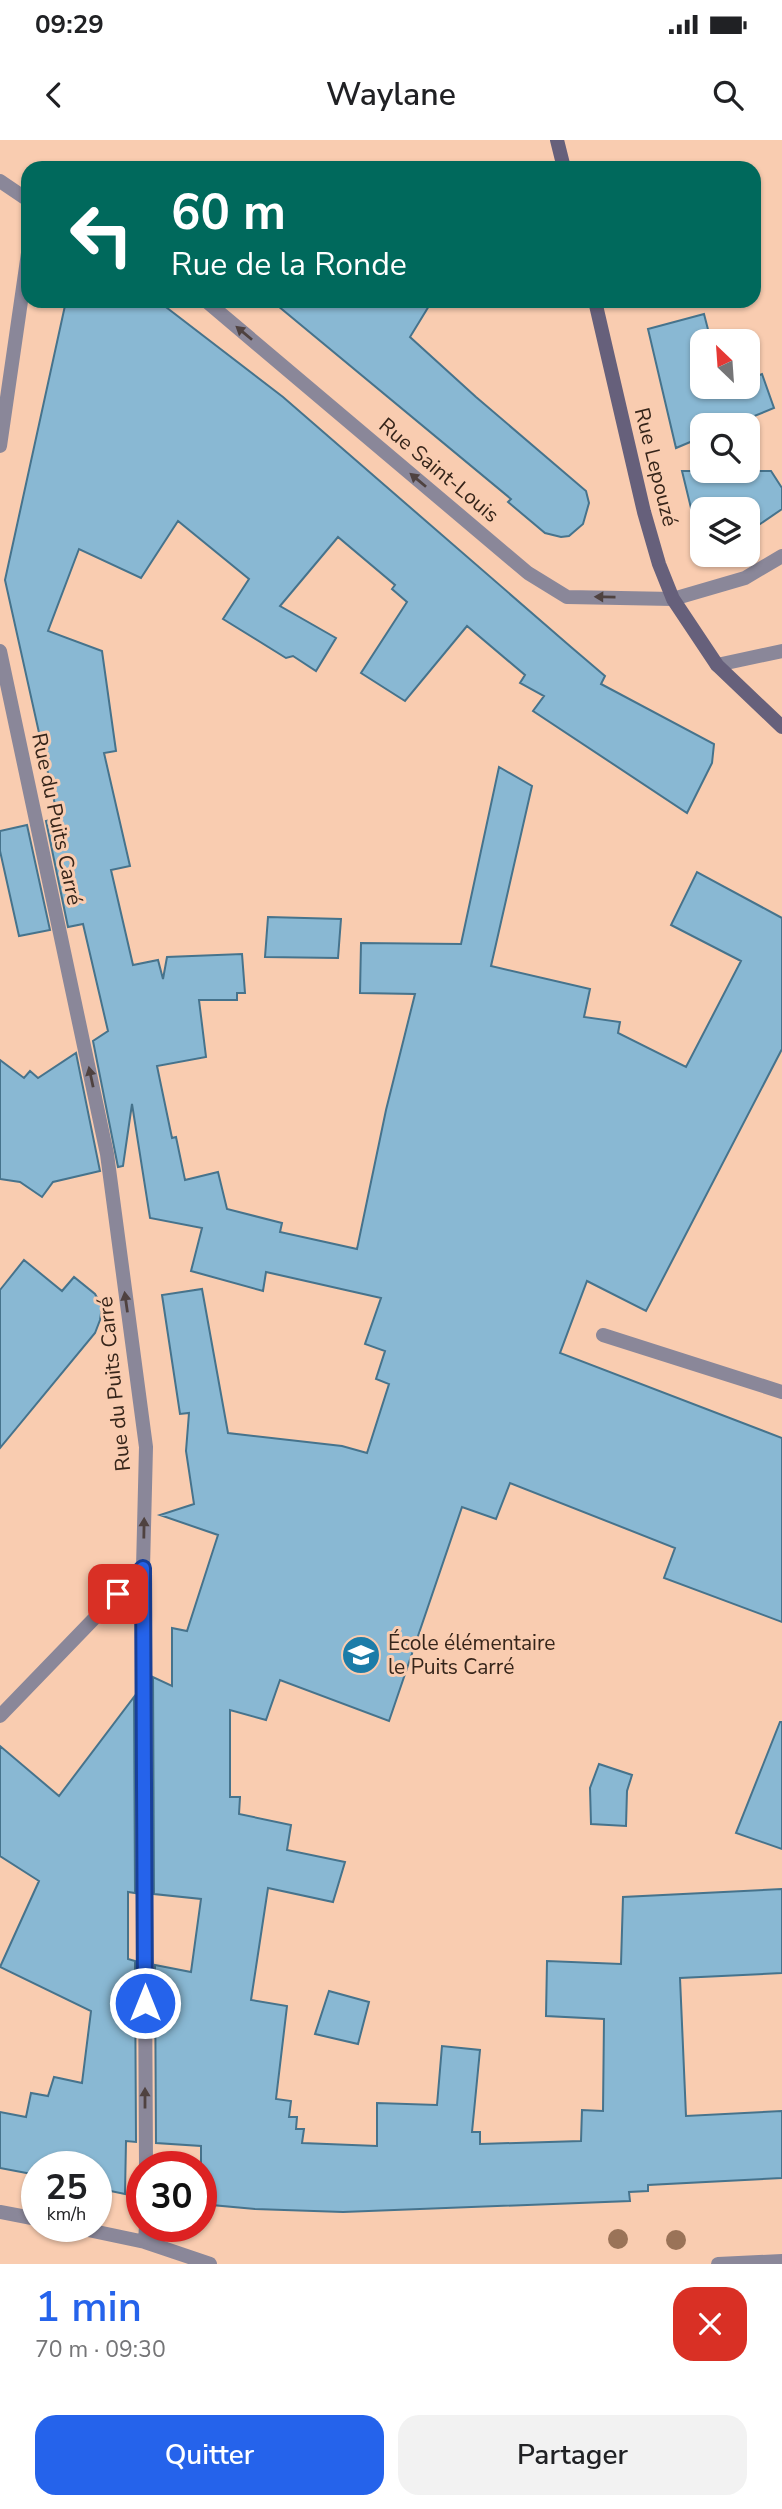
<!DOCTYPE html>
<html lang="fr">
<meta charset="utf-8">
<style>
:root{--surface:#fff;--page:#f2f2f2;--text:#202124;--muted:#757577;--accent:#2563eb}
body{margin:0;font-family:"Nunito Sans",sans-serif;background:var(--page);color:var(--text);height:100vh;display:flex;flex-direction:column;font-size:26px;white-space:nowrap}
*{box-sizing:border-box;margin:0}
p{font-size:23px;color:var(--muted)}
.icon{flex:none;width:38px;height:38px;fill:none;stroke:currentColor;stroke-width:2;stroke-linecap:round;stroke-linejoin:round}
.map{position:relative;height:2124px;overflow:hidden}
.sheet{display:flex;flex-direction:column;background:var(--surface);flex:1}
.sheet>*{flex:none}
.banner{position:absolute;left:21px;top:21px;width:740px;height:147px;border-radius:21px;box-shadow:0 2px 5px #0004;background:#00695c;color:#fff;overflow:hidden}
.needle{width:46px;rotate:335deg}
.tools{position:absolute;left:690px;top:189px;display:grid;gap:14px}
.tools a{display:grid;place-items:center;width:70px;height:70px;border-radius:14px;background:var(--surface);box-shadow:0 2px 5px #0004;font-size:35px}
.speed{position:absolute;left:21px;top:2011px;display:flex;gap:14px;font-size:35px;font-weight:700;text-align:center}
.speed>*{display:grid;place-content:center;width:91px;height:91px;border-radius:50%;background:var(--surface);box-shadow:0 2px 5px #0004;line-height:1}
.speed small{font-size:18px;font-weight:400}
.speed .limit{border:10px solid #d22;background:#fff;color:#111}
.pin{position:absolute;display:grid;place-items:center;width:60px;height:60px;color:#fff;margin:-30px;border-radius:14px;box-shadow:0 4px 10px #0006}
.me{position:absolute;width:77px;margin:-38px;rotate:0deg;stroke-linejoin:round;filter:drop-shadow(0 0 5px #0008)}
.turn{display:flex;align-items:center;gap:24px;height:147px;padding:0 35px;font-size:32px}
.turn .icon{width:91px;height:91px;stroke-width:2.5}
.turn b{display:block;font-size:49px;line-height:60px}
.round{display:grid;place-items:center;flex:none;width:74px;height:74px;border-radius:21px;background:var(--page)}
.head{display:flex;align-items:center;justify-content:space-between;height:119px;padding:0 35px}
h1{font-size:42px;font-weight:600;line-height:52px;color:var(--accent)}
.action{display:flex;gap:14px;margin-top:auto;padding:14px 35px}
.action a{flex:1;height:80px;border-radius:21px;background:var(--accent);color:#fff;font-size:28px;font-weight:600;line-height:80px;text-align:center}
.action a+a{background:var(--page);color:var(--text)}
.status{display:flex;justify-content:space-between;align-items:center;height:49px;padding:0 35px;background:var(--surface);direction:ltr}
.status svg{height:19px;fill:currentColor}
header{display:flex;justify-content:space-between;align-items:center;height:91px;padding:0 35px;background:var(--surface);font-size:32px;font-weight:600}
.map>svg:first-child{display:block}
.building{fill:#89b8d3;stroke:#46738c;stroke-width:2}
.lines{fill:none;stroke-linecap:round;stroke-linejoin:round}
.lane{stroke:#8a8799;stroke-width:14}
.street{stroke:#8a8799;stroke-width:14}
.secondary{stroke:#66607b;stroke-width:14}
.tree{fill:#9a7358}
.oneway{fill:#4f4240}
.route-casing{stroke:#184099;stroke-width:18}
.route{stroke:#2563eb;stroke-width:12}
.labels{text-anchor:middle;stroke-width:6;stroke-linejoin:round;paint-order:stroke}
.street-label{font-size:21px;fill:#36251a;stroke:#f9ccb0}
.poi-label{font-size:21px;fill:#36251a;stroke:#f9ccb0;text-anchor:start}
</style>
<div class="status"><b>09:29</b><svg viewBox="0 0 49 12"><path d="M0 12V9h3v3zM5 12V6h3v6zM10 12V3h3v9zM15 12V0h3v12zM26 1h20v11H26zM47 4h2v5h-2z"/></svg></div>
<header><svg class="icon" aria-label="back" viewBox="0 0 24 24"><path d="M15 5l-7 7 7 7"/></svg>Waylane<svg class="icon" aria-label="search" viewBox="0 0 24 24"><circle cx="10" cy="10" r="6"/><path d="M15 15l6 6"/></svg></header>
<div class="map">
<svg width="782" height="2124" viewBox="0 0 782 2124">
<rect width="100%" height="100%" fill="#f9ccb0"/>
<path class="building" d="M 66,161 L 158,161 L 283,257 L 571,507 L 605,536 L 601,544 L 714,604 L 712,623 L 687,673 L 533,571 L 544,556 L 520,543 L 525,535 L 467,486 L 405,561 L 361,533 L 407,462 L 392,449 L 395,445 L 338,397 L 280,466 L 336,498 L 316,531 L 293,516 L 286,518 L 223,479 L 249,439 L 178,381 L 141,438 L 79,409 L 48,491 L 102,511 L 116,611 L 104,613 L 130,726 L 111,730 L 133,825 L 158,820 L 163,839 L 167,817 L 242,814 L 245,853 L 237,853 L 237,860 L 199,860 L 206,917 L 157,926 L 172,998 L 176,997 L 185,1040 L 218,1032 L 227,1069 L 282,1083 L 280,1092 L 357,1109 L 386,970 L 415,854 L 360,853 L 361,803 L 461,804 L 499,627 L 532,646 L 491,826 L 590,849 L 584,877 L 620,882 L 618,893 L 686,927 L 741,821 L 671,785 L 697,732 L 782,778 L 782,909 L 646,1171 L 587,1141 L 560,1213 L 782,1298 L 782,1482 L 664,1438 L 675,1408 L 510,1343 L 496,1379 L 462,1367 L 389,1581 L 280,1540 L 266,1580 L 230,1570 L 230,1657 L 240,1657 L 239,1674 L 291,1685 L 287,1710 L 345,1722 L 333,1762 L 268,1748 L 251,1860 L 287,1866 L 276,1959 L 291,1961 L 289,1977 L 297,1977 L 296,1989 L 304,1989 L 302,2003 L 377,2006 L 377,1963 L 437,1965 L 442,1906 L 480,1910 L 472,1992 L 480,1992 L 480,2004 L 581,2001 L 582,1970 L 603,1971 L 604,1879 L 546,1876 L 547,1821 L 621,1824 L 623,1757 L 782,1749 L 782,1833 L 680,1838 L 686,1976 L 782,1971 L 782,2038 L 648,2045 L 648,2051 L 629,2052 L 630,2061 L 343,2072 L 255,2069 L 201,2064 L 201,2006 L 156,2003 L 155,1825 L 191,1832 L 201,1759 L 154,1754 L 153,1537 L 172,1546 L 172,1488 L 187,1491 L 218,1395 L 160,1375 L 194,1364 L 186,1311 L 189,1273 L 180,1274 L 162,1155 L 202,1149 L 228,1293 L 342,1306 L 367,1313 L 389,1244 L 376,1239 L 385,1211 L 365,1204 L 381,1158 L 266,1132 L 263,1151 L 191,1131 L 202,1088 L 150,1078 L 132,964 L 123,1026 L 118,1027 L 93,901 L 108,891 L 83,784 L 68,787 L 46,681 L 58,678 L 5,440 Z
M 272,161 L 432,161 L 410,197 L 476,257 L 586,351 L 589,363 L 583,384 L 569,396 L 561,397 L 545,393 L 508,362 L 511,359 Z
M 704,174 L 711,201 L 702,201 L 702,247 L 723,247 L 724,249 L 747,247 L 747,240 L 762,234 L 774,268 L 732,285 L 702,285 L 702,297 L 676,308 L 648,189 Z
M 682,331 L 771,331 L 782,348 L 782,369 L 747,393 L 747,369 L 702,369 L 702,402 L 699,401 Z
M 27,685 L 50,790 L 19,796 L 0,711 L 0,691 Z
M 268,777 L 341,779 L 338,818 L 265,817 Z
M 76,913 L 100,1031 L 53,1042 L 42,1057 L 20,1042 L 0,1039 L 0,920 L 24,938 L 30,931 L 38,938 Z
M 24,1120 L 62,1151 L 74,1137 L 95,1154 L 102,1167 L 100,1180 L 95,1193 L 0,1308 L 0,1150 Z
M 134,1557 L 135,1753 L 128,1752 L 128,1819 L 135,1821 L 136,2002 L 126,2001 L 125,2054 L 96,2048 L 96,2026 L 37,2026 L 37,2035 L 0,2028 L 0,1972 L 26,1977 L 31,1953 L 48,1956 L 54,1937 L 82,1943 L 91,1871 L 0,1827 L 39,1741 L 0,1716 L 0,1606 L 59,1656 Z
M 780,1582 L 782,1582 L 782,1709 L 736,1693 Z
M 599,1624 L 632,1635 L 627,1651 L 626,1686 L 591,1684 L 590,1648 Z
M 329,1851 L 369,1862 L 358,1904 L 315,1894 Z"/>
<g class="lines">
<path class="lane" d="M 717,525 L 782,511
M 603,1195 L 782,1252"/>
<path class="street" d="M 0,41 L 28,60
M 206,161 L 528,433 L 567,457 L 673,459 L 745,438 L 782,416
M 0,306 L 28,113
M 0,511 L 107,1014 L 146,1307 L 143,1428 L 146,2026
M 0,1576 L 143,1428
M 0,2072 L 37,2079
M 69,2086 L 145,2102 L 210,2124
M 145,2102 L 146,2086
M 718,2124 L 782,2121"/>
<path class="secondary" d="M 557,0 L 564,28
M 595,161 L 644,372 L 659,424 L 673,459 L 717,525 L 782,587"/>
</g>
<g class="tree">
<circle cx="618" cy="2099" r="10"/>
<circle cx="676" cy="2100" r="10"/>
</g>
<defs><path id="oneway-solid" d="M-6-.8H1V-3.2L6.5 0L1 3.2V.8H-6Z" transform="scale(1.75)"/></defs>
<g class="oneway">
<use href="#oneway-solid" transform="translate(244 193) rotate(-140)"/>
<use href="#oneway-solid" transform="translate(418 340) rotate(-140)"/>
<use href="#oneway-solid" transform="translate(605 457) rotate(-179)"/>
<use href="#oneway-solid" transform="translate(91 937) rotate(-102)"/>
<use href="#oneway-solid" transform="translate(126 1162) rotate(-98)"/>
<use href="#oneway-solid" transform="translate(144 1388) rotate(-89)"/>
<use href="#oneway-solid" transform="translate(145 1958) rotate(-90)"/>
</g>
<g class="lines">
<defs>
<path id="route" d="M 118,1454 L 143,1428 L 145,1863"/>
</defs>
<use href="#route" class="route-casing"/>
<use href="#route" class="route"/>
</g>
<defs>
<symbol id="school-disc" viewBox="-11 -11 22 22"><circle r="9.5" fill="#1c7ca8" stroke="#f9ccb0"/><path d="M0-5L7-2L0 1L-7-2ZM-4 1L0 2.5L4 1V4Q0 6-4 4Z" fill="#fff"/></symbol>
</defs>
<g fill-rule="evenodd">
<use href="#school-disc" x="339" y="1493" width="44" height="44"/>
</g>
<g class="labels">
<g class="street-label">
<text transform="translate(656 327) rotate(76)" y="7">Rue Lepouzé</text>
<text transform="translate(439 330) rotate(40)" y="7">Rue Saint-Louis</text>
<text transform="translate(57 679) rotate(78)" y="7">Rue du Puits Carré</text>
<text transform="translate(114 1244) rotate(-96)" y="7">Rue du Puits Carré</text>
</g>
<g class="poi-label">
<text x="388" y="1510">École élémentaire<tspan x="388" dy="24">le Puits Carré</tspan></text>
</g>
</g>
</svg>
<div class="tools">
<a><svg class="needle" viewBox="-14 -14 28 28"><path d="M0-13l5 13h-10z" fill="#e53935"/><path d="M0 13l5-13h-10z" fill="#757577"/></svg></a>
<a><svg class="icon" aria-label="search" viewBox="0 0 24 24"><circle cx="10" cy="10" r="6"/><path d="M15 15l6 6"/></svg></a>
<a><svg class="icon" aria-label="layers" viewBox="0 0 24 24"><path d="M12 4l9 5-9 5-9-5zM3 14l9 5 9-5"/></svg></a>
</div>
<div class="speed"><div>25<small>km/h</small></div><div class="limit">30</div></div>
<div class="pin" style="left:118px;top:1454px;background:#d93025"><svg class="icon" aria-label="arrive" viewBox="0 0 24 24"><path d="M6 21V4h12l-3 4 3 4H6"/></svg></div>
<svg class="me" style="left:145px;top:1863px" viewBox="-20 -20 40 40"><circle r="17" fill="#2563eb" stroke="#fff" stroke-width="3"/><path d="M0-11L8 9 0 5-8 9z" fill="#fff"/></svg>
<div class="banner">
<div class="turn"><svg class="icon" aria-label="left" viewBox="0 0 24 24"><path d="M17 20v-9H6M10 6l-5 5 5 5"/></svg><div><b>60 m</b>Rue de la Ronde</div></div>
</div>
</div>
<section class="sheet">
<div class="head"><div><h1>1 min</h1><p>70 m · 09:30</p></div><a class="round" style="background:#d93025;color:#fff"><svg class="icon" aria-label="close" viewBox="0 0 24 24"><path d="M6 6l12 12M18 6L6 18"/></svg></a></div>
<div class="action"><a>Quitter</a><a>Partager</a></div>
</section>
